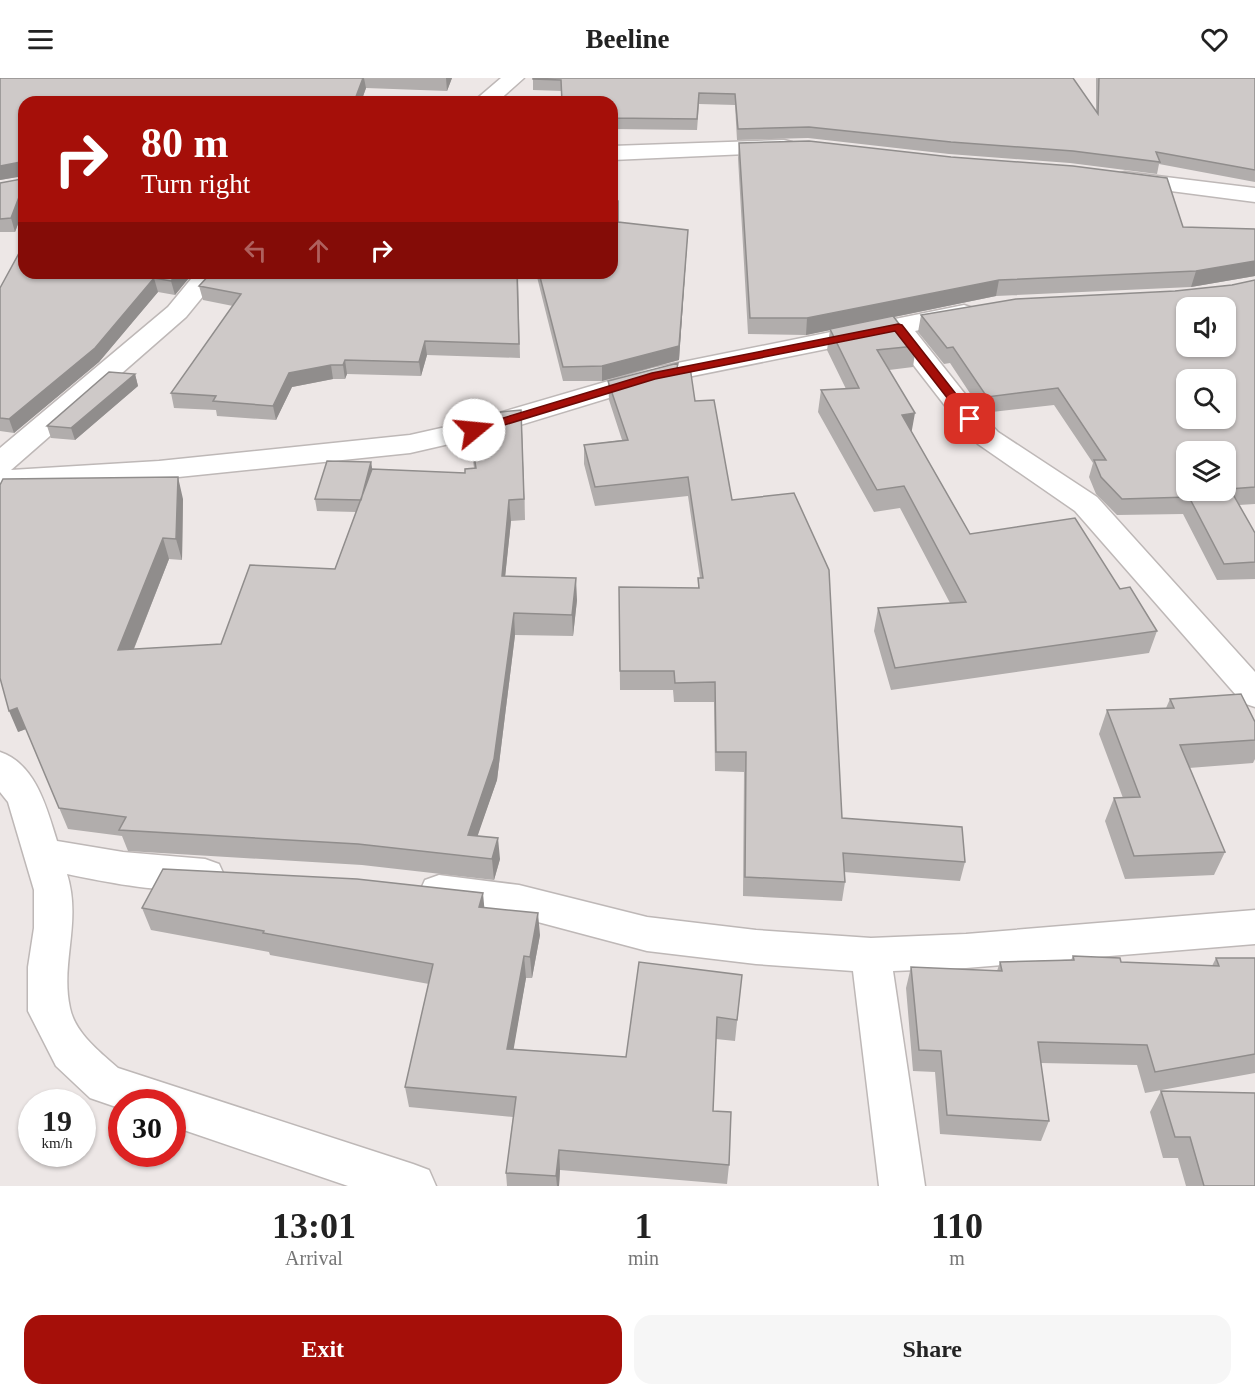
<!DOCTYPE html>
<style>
:root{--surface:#fff;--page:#f6f6f6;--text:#222;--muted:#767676;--accent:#a50f09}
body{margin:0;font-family:"Times New Roman",serif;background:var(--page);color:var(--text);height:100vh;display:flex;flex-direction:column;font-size:22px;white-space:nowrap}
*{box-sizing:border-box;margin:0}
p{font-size:20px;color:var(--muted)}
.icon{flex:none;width:33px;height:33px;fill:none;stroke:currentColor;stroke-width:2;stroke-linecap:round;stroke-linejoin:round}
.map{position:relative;height:1108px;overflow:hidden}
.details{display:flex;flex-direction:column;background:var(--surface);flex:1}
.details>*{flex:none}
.hud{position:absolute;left:18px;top:18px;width:600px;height:183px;border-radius:18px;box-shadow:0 2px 4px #0004;background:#a50f09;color:#fff;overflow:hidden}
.tools{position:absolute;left:1176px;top:219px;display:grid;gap:12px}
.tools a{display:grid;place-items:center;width:60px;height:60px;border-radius:12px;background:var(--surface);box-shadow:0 2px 4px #0004;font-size:30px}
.speed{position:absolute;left:18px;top:1011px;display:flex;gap:12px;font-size:30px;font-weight:700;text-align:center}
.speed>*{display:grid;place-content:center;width:78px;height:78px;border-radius:50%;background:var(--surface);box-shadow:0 2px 4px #0004;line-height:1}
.speed small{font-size:15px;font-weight:400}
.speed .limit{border:9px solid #d22;background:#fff;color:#111}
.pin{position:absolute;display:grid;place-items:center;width:51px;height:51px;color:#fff;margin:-26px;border-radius:12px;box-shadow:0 3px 9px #0006}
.me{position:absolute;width:66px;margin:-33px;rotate:73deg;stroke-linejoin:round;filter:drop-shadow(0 0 4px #0008)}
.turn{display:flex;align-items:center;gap:21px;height:126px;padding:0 24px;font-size:27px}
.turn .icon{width:78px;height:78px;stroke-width:2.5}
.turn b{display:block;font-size:42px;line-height:51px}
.lanes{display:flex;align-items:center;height:57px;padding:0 24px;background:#0003;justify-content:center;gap:30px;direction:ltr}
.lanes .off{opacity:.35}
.eta{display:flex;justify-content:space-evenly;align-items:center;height:102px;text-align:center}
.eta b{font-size:36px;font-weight:800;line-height:42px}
.primary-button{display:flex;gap:12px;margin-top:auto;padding:12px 24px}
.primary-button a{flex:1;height:69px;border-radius:18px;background:var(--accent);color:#fff;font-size:24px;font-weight:800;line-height:69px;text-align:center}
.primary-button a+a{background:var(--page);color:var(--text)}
header{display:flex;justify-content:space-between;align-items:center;height:78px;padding:0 24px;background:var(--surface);font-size:27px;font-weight:800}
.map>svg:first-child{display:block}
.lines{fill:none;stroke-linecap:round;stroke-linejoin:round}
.street-casing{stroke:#beb8b7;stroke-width:3}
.street{fill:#fff;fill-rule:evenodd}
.wall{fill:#b1adac}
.shaded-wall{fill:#908d8c}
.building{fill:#cec9c8;stroke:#908d8c;stroke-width:1.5;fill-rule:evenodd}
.route{fill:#a50f09;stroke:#6b0a06;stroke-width:1.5}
</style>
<header><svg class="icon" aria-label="menu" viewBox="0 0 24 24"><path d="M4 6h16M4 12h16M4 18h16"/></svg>Beeline<svg class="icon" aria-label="heart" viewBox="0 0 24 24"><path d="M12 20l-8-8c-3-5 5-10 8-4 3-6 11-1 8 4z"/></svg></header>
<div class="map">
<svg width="1255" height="1108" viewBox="0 0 1255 1108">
<rect width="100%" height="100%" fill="#ede7e6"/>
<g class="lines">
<defs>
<path id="street" d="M 501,0 L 524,0 L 497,24 L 473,24 Z
M 784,62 L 792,64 L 795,69 L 792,74 L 612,82 L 612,68 Z
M 1125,94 L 1255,110 L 1255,124 L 1117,106 L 1114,101 L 1117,96 Z
M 196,195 L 222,195 L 186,239 L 11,392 L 159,383 L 410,357 L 468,344 L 653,290 L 964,227 L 973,230 L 977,235 L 973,240 L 915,253 L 980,335 L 998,354 L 1097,419 L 1255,594 L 1255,629 L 1243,625 L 1075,433 L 978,366 L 960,347 L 891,258 L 658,305 L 484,358 L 410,375 L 159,401 L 0,411 L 0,370 L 168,229 Z
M 0,674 C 36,686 47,731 57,763 L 123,774 L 205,781 L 219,786 L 224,797 L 219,808 C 183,820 105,804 67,796 C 82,844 60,885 70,930 C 75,955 100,974 118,990 L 413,1086 L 429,1092 L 436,1108 L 348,1108 L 172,1048 L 172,1024 L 122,1024 L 122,1031 L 90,1020 L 56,988 L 28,933 L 28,889 L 34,850 L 34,812 L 8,724 L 0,714 Z
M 439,797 L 519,807 L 647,839 L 756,852 L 871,860 L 966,856 L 1255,832 L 1255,866 L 966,890 L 893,893 L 925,1108 L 879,1108 L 853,893 L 756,886 L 647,873 L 519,839 L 439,829 L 425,824 L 420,813 L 425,802 Z"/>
</defs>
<use href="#street" class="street-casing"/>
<use href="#street" class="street"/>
</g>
<path class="wall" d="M 0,0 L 452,0 L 447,13 L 366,10 L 361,24 L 24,24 L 24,130 L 15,154 L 0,154 L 0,105 L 22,101 L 22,98 L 0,102 Z
M 533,0 L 1096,33 L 1096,0 L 1255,0 L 1255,104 L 1159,86 L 1157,96 L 1070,85 L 949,76 L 808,60 L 737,62 L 735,27 L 699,26 L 697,52 L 613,51 L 613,54 L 612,54 L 612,24 L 562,13 L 533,12 Z
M 739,65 L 1183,149 L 1255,151 L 1255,198 L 1191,209 L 996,218 L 894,239 L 916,268 L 913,289 L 889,292 L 912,355 L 970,456 L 1120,511 L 1157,553 L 1149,575 L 891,612 L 874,553 L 878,530 L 950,525 L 900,430 L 874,434 L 818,334 L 821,312 L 846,311 L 827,272 L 830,252 L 806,257 L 748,256 L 738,80 Z
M 618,144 L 688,152 L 679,282 L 602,303 L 563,303 L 536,195 L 612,195 Z
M 24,195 L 193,195 L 175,217 L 158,214 L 99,284 L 14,355 L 0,353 L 0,210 Z
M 518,195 L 520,280 L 427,277 L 421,298 L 347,296 L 345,301 L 333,301 L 292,309 L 276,342 L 217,338 L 216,332 L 174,330 L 171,315 L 233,228 L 203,222 L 199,208 Z
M 1255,202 L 1255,426 L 1239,427 L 1255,455 L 1255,501 L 1217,502 L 1183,436 L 1117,437 L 1096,416 L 1089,399 L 1093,385 L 1054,327 L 983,335 L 950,285 L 944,286 L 918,254 L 921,237 L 1175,213 L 1232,207 Z
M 677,290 L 695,323 L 732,422 L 842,740 L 965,784 L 960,803 L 844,794 L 845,804 L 842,823 L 743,818 L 744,694 L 715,693 L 714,624 L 674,624 L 673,612 L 620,612 L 619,509 L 698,510 L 698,500 L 700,500 L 688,418 L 595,428 L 584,386 L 584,367 L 622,362 L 609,322 L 608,303 Z
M 135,296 L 138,308 L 75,362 L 51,360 L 47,348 Z
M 521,332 L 525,442 L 511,443 L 505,498 L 577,522 L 573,558 L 515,557 L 497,702 L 477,758 L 500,781 L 494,802 L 362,787 L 128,773 L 122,758 L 68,751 L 26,651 L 18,654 L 183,421 L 182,482 L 169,481 L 134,571 L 221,566 L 335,491 L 356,434 L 317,433 L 315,421 L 371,384 L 372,391 L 465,395 L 474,390 L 468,343 Z
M 1170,621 L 1255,644 L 1255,681 L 1253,685 L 1189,690 L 1225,774 L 1214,797 L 1125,801 L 1105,743 L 1114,720 L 1123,720 L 1099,656 L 1107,632 L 1166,630 Z
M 142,830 L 484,830 L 540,857 L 532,900 L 526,900 L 513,971 L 626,979 L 742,897 L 735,963 L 716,961 L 713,1033 L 729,1087 L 727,1106 L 560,1092 L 559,1108 L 507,1108 L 506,1095 L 513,1039 L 409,1029 L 405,1009 L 429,906 L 270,877 L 269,874 L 151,852 Z
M 1073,878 L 1121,884 L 1212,888 L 1216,880 L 1255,880 L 1255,995 L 1145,1015 L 1137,987 L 1041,985 L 1049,1043 L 1041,1063 L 940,1056 L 935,994 L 913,993 L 906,910 L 911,889 L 997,893 L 1000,884 L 1071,882 Z
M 1161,1013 L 1255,1108 L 1186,1108 L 1178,1080 L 1163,1080 L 1150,1034 Z"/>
<path class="shaded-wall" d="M 363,0 L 364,0 L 366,10 L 361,24 L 354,24 Z
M 446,0 L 452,0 L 447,13 Z
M 21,84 L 24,98 L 0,102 L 0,88 Z
M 24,106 L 24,130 L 15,154 L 11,140 Z
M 688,152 L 679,282 L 602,303 L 602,288 Z
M 1255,183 L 1255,198 L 1191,209 L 1196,193 Z
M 178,195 L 193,195 L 175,217 L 171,203 Z
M 154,200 L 158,214 L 99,284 L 14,355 L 9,341 Z
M 999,202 L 996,218 L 806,257 L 807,240 Z
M 425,263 L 427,277 L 421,298 L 419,284 Z
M 345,282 L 347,296 L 345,301 L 343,287 Z
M 331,287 L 333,301 L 292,309 L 276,342 L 273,328 L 289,295 Z
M 135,296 L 138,308 L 75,362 L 71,350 Z
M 521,332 L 522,353 L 525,442 L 524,421 Z
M 915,335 L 911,357 L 902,337 Z
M 371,384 L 373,396 L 361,422 Z
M 178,399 L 183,421 L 182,482 L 176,461 Z
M 509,422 L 511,443 L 503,519 L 502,498 Z
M 163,460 L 169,481 L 125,593 L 118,572 Z
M 576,500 L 577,522 L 573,558 L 572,537 Z
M 514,535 L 515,557 L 497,702 L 471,777 L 468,757 Z
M 17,630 L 26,651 L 18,654 L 9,633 Z
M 498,760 L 500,781 L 494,802 L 492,781 Z
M 483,815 L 485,837 L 479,829 Z
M 538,835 L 540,857 L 532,900 L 530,879 Z
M 524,878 L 526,900 L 510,992 L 507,971 Z
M 559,1072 L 560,1092 L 559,1108 L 557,1108 L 556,1098 Z"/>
<path class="building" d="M 0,0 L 363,0 L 354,24 L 24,24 L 24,106 L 11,140 L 0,141 L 0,105 L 22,101 L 21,84 L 0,88 Z
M 533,0 L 1073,0 L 1098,36 L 1099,0 L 1255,0 L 1255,92 L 1156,74 L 1160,84 L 1073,73 L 951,64 L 809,49 L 738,51 L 735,16 L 699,15 L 697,41 L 612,40 L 612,43 L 612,24 L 562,24 L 561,2 L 533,1 Z
M 809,63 L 951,79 L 1073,88 L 1167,100 L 1183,149 L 1255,151 L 1255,183 L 1196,193 L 999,202 L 807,240 L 750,240 L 739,65 Z
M 612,123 L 618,123 L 618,144 L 688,152 L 679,268 L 602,288 L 563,289 L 539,195 L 612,195 Z
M 24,166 L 24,195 L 178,195 L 171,203 L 154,200 L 95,270 L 9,341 L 0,340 L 0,210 Z
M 211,195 L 517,195 L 519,266 L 425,263 L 419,284 L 345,282 L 343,287 L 331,287 L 289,295 L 273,328 L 213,323 L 216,318 L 171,315 L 241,216 L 199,208 Z
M 1255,202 L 1255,409 L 1230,411 L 1255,455 L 1255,484 L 1224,486 L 1189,419 L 1122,421 L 1101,399 L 1094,382 L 1106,382 L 1058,310 L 987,319 L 953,269 L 947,270 L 921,237 L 1016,221 L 1175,213 L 1232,207 ZM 1186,230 L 1226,230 L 1226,268 L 1186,268 ZM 1186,302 L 1226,302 L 1226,340 L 1186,340 ZM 1186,374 L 1226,374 L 1226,412 L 1186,412 Z
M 893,238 L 916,268 L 877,272 L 915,335 L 902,337 L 970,456 L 1075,440 L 1120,511 L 1130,509 L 1157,553 L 895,590 L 878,530 L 966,524 L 904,408 L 877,412 L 821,312 L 859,310 L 830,251 Z
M 678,285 L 677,290 L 690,289 L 695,323 L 714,322 L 732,422 L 794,415 L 829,492 L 842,740 L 962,749 L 965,784 L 843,775 L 845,804 L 745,799 L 746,674 L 716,674 L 715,604 L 675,605 L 674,593 L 620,593 L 619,509 L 699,510 L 698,500 L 703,500 L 688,399 L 595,409 L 584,367 L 628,362 L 608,303 Z
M 109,294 L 135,296 L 71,350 L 47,348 Z
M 521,332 L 524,421 L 509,422 L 502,498 L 576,500 L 572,537 L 514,535 L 494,681 L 468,757 L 498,760 L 492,781 L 358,766 L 119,752 L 126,739 L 59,730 L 17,630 L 9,633 L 0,600 L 0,407 L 3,401 L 178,399 L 176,461 L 163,460 L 118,572 L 221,566 L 250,487 L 335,491 L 372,391 L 465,395 L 465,391 L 476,390 L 468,343 L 501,334 Z
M 327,383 L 371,384 L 361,422 L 315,421 Z
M 1241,616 L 1255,644 L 1255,662 L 1180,667 L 1225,774 L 1134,778 L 1114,720 L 1140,719 L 1107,632 L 1174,630 L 1170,621 Z
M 163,791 L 357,801 L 483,815 L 479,829 L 538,835 L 530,879 L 524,878 L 507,971 L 626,979 L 639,884 L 742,897 L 737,942 L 717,939 L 713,1033 L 731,1034 L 729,1087 L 559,1072 L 556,1098 L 506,1095 L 516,1019 L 405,1009 L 433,886 L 263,855 L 264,853 L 142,830 Z
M 1073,878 L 1120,880 L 1121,884 L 1219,888 L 1216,880 L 1255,880 L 1255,976 L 1155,994 L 1147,967 L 1038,964 L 1049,1043 L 947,1037 L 941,973 L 919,972 L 911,889 L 1002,893 L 1000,884 L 1074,882 Z
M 1161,1013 L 1255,1015 L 1255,1108 L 1204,1108 L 1190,1059 L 1175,1059 Z"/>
<path class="route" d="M 898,246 L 902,247 L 974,339 L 974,344 L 966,344 L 895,253 L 655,301 L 478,355 L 474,356 L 468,352 L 470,350 L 652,295 Z"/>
</svg>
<div class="tools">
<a><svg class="icon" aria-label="sound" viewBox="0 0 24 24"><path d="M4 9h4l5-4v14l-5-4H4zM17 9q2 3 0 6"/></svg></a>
<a><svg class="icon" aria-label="search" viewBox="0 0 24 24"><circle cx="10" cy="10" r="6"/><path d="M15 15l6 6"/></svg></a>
<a><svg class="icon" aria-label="layers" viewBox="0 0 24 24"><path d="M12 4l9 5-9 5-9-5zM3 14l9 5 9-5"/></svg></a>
</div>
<div class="speed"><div>19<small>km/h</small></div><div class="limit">30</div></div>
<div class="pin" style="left:970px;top:341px;background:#d93025"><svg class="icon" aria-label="arrive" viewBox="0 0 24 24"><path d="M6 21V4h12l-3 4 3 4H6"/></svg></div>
<svg class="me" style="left:474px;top:352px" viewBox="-20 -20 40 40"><circle r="19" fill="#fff"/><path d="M0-13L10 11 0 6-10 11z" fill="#a50f09"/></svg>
<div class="hud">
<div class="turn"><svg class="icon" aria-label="right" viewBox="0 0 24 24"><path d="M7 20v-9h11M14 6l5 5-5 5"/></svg><div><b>80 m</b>Turn right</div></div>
<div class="lanes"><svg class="icon off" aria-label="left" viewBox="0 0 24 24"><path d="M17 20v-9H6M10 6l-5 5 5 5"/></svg><svg class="icon off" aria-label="ahead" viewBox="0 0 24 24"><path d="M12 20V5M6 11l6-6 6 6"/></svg><svg class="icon" aria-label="right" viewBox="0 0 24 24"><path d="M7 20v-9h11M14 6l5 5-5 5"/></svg></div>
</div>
</div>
<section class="details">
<div class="eta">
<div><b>13:01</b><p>Arrival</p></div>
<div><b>1</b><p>min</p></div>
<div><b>110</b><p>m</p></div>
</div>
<div class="primary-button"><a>Exit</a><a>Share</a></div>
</section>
